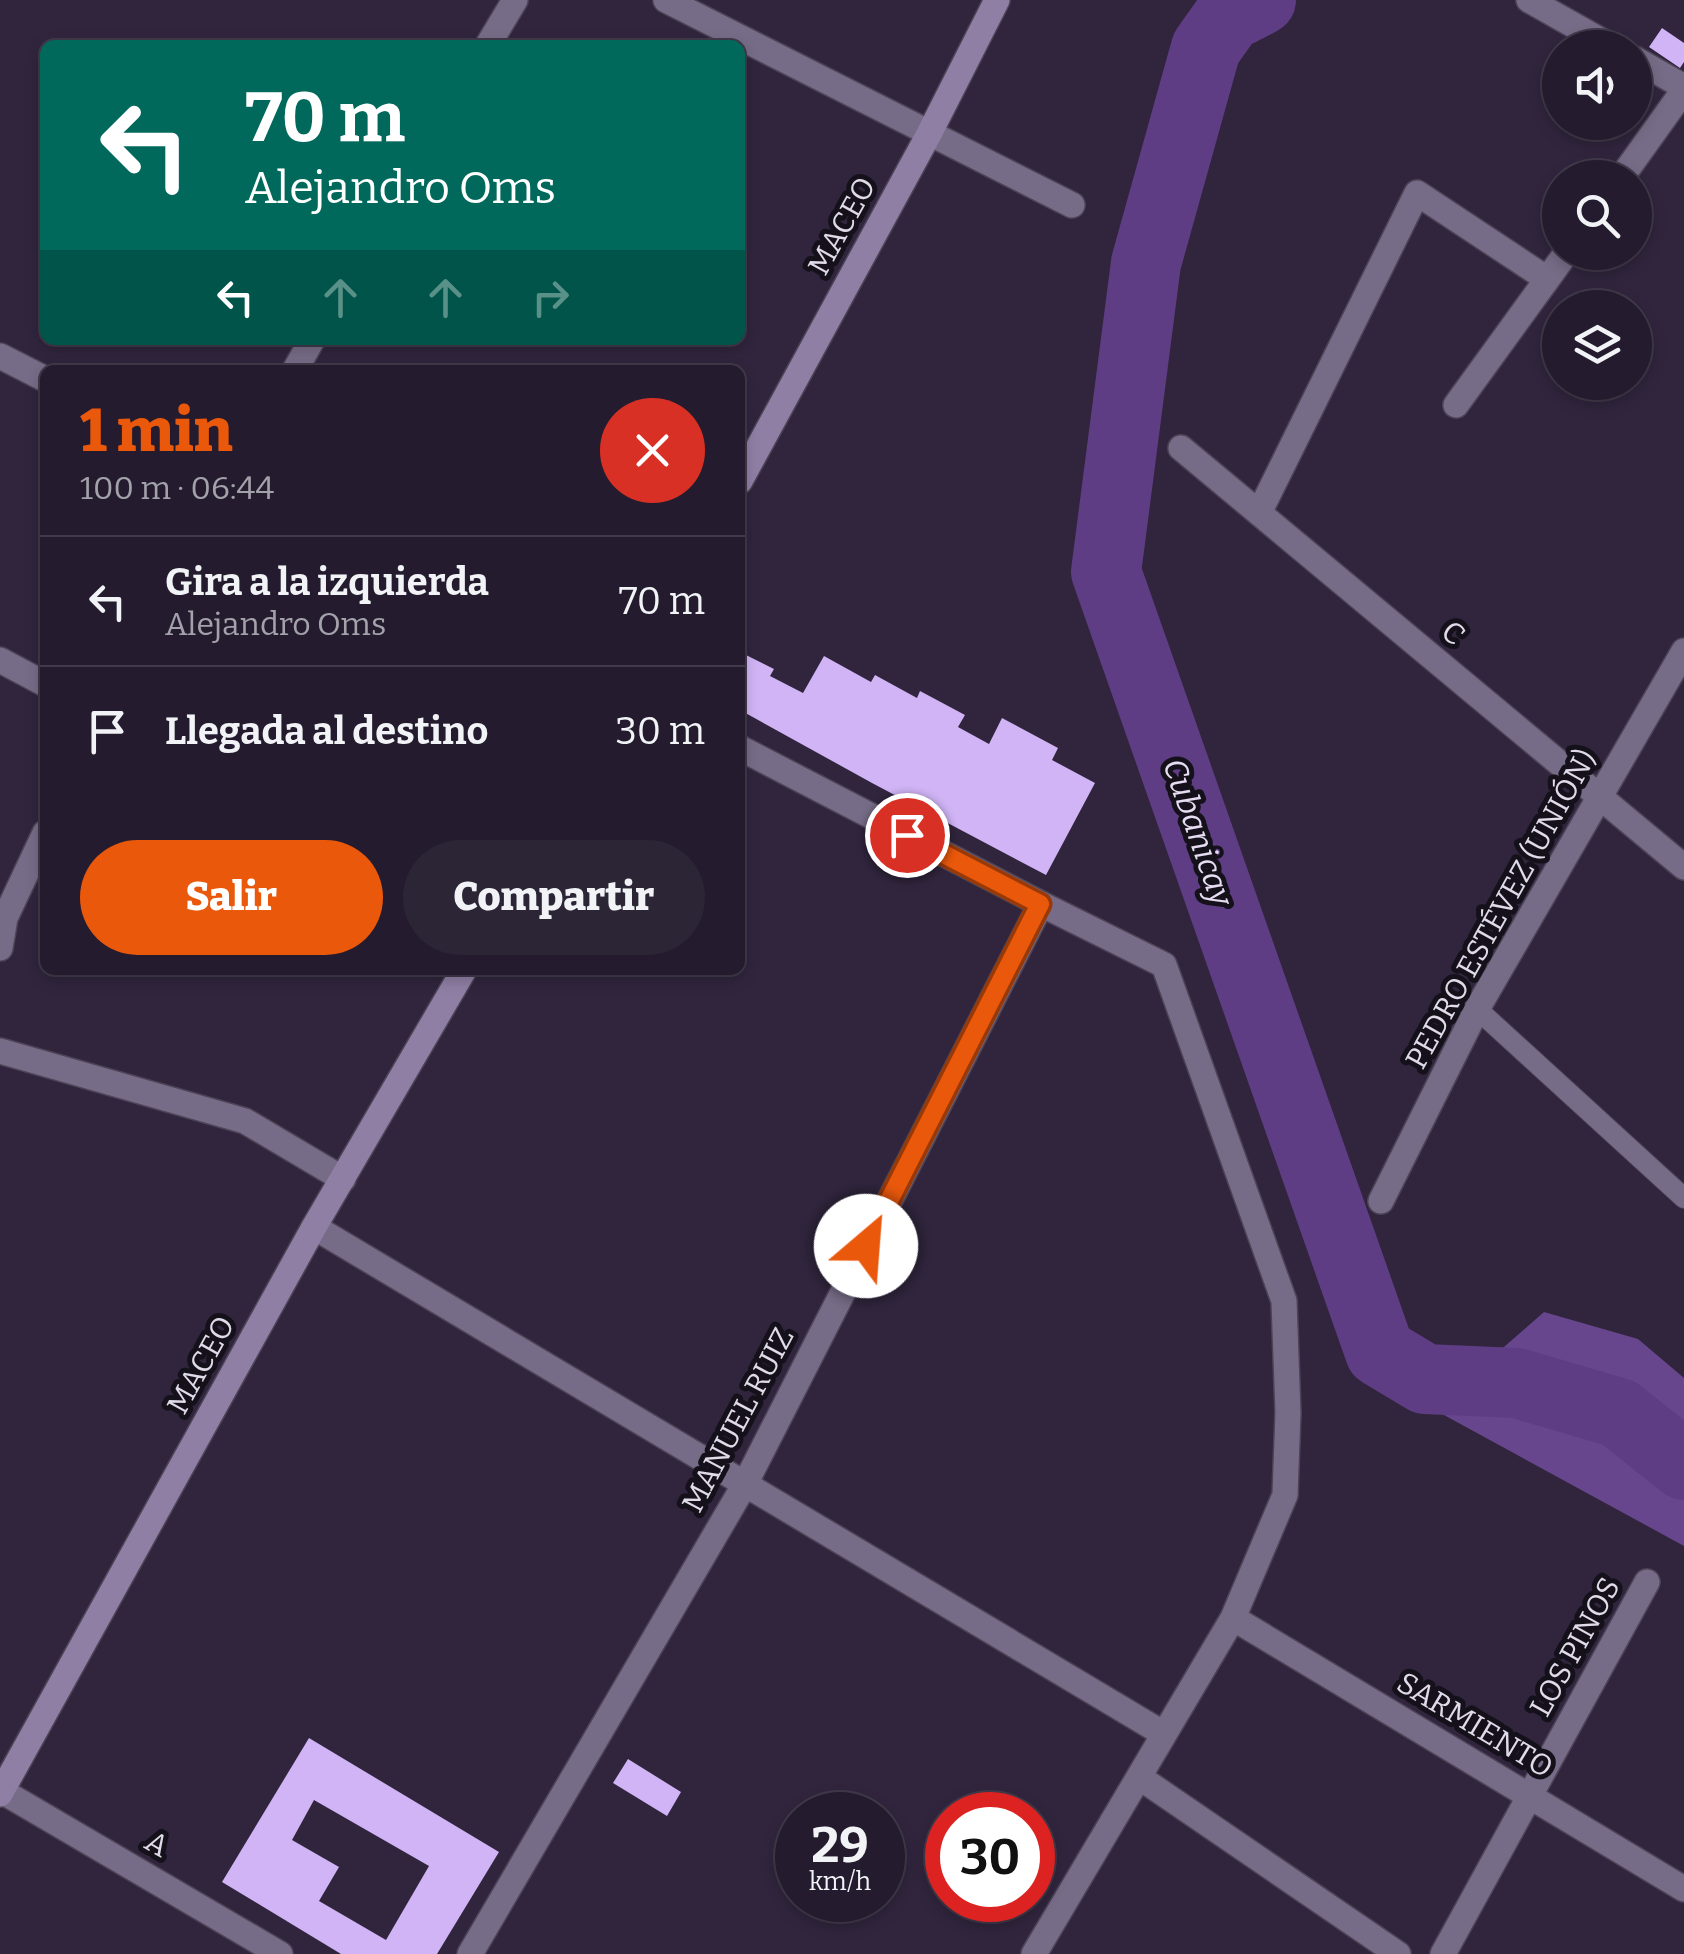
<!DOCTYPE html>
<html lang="es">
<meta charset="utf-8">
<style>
:root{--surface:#241c2e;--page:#2c2536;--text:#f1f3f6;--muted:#a3a1aa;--line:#413a4a;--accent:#ea580c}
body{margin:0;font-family:Bitter,serif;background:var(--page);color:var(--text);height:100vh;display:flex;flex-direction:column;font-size:38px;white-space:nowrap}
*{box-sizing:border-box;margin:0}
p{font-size:32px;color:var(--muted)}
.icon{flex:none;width:55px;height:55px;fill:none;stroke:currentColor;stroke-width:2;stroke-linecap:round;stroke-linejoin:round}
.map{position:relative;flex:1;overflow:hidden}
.panel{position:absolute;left:40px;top:365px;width:705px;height:610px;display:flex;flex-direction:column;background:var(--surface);border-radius:15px;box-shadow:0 5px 15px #0003,0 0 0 2px var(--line)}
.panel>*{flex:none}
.banner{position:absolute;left:40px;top:40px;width:705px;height:305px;border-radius:15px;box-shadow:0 5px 15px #0003,0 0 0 2px var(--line);background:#00695c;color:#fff;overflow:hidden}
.controls{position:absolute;left:1542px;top:30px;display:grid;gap:20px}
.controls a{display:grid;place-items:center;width:110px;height:110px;border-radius:50%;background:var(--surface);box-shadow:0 5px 15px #0003,0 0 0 2px var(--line);font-size:50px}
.speed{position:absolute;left:775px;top:1792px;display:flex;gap:20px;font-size:50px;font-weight:700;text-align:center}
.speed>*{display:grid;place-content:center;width:130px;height:130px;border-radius:50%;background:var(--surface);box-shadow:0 5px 15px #0003,0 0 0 2px var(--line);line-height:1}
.speed small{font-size:25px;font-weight:400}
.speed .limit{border:15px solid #d22;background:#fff;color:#111}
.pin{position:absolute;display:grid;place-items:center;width:85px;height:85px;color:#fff;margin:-42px;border:5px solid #fff;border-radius:50%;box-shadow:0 2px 10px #0007}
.me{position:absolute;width:110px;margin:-55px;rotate:27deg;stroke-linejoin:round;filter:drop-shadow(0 0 8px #0008)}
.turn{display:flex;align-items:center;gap:35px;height:210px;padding:0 40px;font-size:45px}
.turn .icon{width:130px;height:130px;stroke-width:2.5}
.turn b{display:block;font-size:70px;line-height:85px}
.lanes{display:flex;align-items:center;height:95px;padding:0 40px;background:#0003;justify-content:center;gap:50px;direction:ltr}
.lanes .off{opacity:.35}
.round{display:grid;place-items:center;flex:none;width:105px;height:105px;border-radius:52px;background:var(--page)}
.headline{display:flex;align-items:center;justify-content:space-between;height:170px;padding:0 40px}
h1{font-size:60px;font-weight:800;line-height:75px;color:var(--accent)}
.action{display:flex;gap:20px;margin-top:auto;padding:20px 40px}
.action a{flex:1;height:115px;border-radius:60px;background:var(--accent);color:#fff;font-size:40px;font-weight:800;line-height:115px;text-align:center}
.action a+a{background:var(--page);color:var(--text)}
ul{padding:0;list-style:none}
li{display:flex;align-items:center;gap:30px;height:130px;padding:0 40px;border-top:2px solid var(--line)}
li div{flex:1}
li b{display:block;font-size:38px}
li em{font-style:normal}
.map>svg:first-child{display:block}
.forest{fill:#68468d}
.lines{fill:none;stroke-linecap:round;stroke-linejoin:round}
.river{stroke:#5f3d84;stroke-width:70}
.building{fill:#d0b4f5;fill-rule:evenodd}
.lane-casing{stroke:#4c4356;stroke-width:22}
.street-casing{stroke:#4c4356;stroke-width:28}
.secondary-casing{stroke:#4c4356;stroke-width:28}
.lane{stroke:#776c87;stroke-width:20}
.street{stroke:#776c87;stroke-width:25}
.secondary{stroke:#8f7fa5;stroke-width:25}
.route-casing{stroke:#983908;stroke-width:25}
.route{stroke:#ea580c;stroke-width:18}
.labels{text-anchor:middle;stroke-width:10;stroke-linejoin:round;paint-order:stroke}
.street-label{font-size:30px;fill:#e0dae9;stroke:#15111b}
.water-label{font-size:32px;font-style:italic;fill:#e6ddf2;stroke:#15111b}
</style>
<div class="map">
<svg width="1684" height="1954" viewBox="0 0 1684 1954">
<rect width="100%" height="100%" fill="#30253d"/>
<path class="forest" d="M 1544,1312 L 1638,1339 L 1684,1378 L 1684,1546 L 1433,1409 Z"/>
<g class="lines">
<path class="river" d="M 1261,0 L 1228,17 L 1206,48 L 1146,263 L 1106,572 L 1380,1352 L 1425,1379 L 1517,1383 L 1619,1413 L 1684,1465"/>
</g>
<path class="building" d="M 1662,28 L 1684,43 L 1684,62 L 1680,68 L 1649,47 Z
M 740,652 L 774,669 L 770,676 L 803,693 L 824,656 L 871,682 L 875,675 L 917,698 L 920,691 L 965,715 L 958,727 L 989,744 L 1002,718 L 1058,748 L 1052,760 L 1095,783 L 1046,875 L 872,783 L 740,710 Z
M 309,1738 L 499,1852 L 437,1954 L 341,1954 L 222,1882 ZM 314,1800 L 429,1866 L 386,1940 L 319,1901 L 339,1867 L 292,1840 Z
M 628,1759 L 681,1792 L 667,1816 L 613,1783 Z"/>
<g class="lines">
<defs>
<path id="lane" d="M 1477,1009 L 1684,1198"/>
<path id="street" d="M 666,0 L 1072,205
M 1529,0 L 1614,48
M 488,45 L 515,0
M 1635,59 L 1684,87
M 1621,178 L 1684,90
M 0,356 L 45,379
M 295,370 L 312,340
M 1456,405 L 1567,252
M 1181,448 L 1684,867
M 1259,513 L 1417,193 L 1547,279
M 0,660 L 45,684
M 740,748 L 1041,904 L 1164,965 L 1284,1301 L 1288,1413 L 1285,1495 L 1233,1618 L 1034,1954
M 0,948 L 5,918 L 45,833
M 0,1051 L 245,1121 L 343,1179
M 1381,1201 L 1477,1009 L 1684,651
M 314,1227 L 1164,1734
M 1233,1618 L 1684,1889
M 1139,1777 L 1398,1954
M 0,1790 L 280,1954
M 470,1954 L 745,1484 L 1041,904
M 1443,1954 L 1647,1582"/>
<path id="secondary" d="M 740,481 L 929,134 L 997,0
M 0,1794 L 314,1227 L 464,970"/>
</defs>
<use href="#lane" class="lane-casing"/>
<use href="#street" class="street-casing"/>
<use href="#secondary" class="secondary-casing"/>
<use href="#lane" class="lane"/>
<use href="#street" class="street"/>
<use href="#secondary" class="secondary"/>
</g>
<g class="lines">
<defs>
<path id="route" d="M 866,1246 L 1040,904 L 907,835"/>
</defs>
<use href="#route" class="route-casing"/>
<use href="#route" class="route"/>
</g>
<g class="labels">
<g class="street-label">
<text transform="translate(842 226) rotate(-61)" y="10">MACEO</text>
<text transform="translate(1453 633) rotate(40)" y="10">C</text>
<text transform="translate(1501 909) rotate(-61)" y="10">PEDRO ESTÉVEZ (UNIÓN)</text>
<text transform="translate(201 1365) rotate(-61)" y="10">MACEO</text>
<text transform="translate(738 1420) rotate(-62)" y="10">MANUEL RUIZ</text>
<text transform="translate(1575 1647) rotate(-61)" y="10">LOS PINOS</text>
<text transform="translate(1475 1725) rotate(31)" y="10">SARMIENTO</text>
<text transform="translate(157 1844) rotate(30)" y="10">A</text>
</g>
<g class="water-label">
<text transform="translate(1198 832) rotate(71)" y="11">Cubanicay</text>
</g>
</g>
</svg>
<div class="controls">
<a><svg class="icon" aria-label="sound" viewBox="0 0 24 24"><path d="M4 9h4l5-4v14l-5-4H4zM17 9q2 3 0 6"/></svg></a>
<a><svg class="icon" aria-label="search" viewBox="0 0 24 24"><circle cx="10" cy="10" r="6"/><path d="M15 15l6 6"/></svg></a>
<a><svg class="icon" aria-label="layers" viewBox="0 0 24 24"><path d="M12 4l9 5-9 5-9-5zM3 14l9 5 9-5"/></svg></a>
</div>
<div class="speed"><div>29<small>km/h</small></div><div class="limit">30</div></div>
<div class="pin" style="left:907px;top:835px;background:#d93025"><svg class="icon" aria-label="arrive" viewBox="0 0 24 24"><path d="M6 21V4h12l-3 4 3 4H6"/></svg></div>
<svg class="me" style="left:866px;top:1246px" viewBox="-20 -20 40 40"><circle r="19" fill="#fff"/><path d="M0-13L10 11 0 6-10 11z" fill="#ea580c"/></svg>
<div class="banner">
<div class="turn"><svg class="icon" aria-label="left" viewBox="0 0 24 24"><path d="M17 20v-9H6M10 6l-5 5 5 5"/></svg><div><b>70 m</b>Alejandro Oms</div></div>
<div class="lanes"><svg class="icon" aria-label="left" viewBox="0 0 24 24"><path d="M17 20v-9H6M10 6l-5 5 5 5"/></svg><svg class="icon off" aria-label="ahead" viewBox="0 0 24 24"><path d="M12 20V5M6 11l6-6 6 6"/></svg><svg class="icon off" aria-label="ahead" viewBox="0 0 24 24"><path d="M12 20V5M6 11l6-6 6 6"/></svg><svg class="icon off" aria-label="right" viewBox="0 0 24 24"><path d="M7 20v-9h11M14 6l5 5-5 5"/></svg></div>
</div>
<section class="panel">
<div class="headline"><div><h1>1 min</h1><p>100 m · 06:44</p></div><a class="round" style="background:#d93025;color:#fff"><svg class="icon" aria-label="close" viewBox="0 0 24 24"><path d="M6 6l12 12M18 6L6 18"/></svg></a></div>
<ul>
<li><svg class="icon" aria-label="left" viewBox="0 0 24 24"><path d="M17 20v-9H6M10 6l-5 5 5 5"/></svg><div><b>Gira a la izquierda</b><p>Alejandro Oms</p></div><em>70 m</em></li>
<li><svg class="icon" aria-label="arrive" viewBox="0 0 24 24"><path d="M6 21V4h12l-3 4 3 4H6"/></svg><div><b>Llegada al destino</b></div><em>30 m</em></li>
</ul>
<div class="action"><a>Salir</a><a>Compartir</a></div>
</section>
</div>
